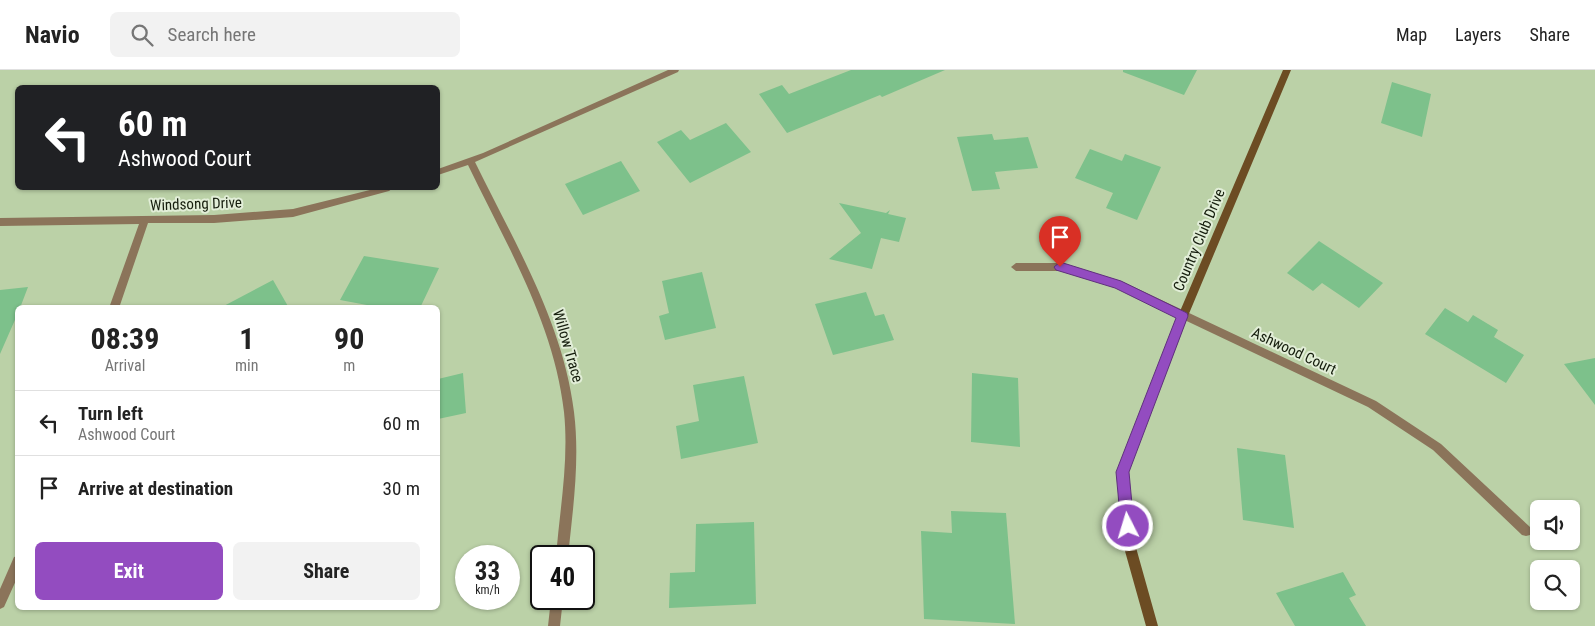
<!DOCTYPE html>
<style>
:root{--surface:#fff;--page:#f2f2f2;--text:#222;--muted:#767676;--line:#e0e0e0;--accent:#934cc0}
body{margin:0;font-family:"Roboto Condensed",sans-serif;background:var(--page);color:var(--text);height:100vh;display:flex;flex-direction:column;font-size:19px;white-space:nowrap}
*{box-sizing:border-box;margin:0}
p{font-size:16px;color:var(--muted)}
.icon{flex:none;width:28px;height:28px;fill:none;stroke:currentColor;stroke-width:2;stroke-linecap:round;stroke-linejoin:round}
.map{position:relative;flex:1;overflow:hidden}
.panel{position:absolute;left:15px;top:235px;width:425px;height:305px;display:flex;flex-direction:column;background:var(--surface);border-radius:8px;box-shadow:0 1px 4px #0004}
.panel>*{flex:none}
.top-card{position:absolute;left:15px;top:15px;width:425px;height:105px;border-radius:8px;box-shadow:0 1px 4px #0004;background:#202124;color:#fff;overflow:hidden}
.tools{position:absolute;left:1530px;top:430px;display:grid;gap:10px}
.tools a{display:grid;place-items:center;width:50px;height:50px;border-radius:8px;background:var(--surface);box-shadow:0 1px 4px #0004;font-size:25px}
.speed{position:absolute;left:455px;top:475px;display:flex;gap:10px;font-size:25px;font-weight:700;text-align:center}
.speed>*{display:grid;place-content:center;width:65px;height:65px;border-radius:50%;background:var(--surface);box-shadow:0 1px 4px #0004;line-height:1}
.speed small{font-size:12px;font-weight:400}
.speed .limit{border:2px solid #111;border-radius:8px;background:#fff;color:#111}
.pin{position:absolute;display:grid;place-items:center;width:42px;height:42px;color:#fff;margin:-51px -21px;border-radius:50% 50% 50% 0;rotate:-45deg;box-shadow:0 0 5px #0007}
.pin .icon{rotate:45deg}
.me{position:absolute;width:55px;margin:-28px;rotate:355deg;stroke-linejoin:round;filter:drop-shadow(0 0 4px #0008)}
.turn{display:flex;align-items:center;gap:18px;height:105px;padding:0 20px;font-size:22px}
.turn .icon{width:65px;height:65px;stroke-width:2.5}
.turn b{display:block;font-size:35px;line-height:42px}
.eta{display:flex;justify-content:space-evenly;align-items:center;height:85px;text-align:center}
.eta b{font-size:30px;font-weight:700;line-height:35px}
.cta{display:flex;gap:10px;margin-top:auto;padding:10px 20px}
.cta a{flex:1;height:58px;border-radius:8px;background:var(--accent);color:#fff;font-size:20px;font-weight:700;line-height:58px;text-align:center}
.cta a+a{background:var(--page);color:var(--text)}
ul{padding:0;list-style:none}
li{display:flex;align-items:center;gap:15px;height:65px;padding:0 20px;border-top:1px solid var(--line)}
li div{flex:1}
li b{display:block;font-size:19px}
li em{font-style:normal}
header{display:flex;align-items:center;gap:30px;box-sizing:border-box;height:70px;padding:0 25px;background:var(--surface);border-bottom:1px solid var(--line)}
header strong{font-size:24px}
nav{display:flex;gap:28px;margin-inline-start:auto;font-size:18px}
.search{width:350px;height:45px;background:var(--page);display:flex;align-items:center;gap:12px;box-sizing:border-box;padding:0 18px;border-radius:8px;color:var(--muted);font-size:19px}
.map>svg:first-child{display:block}
.building{fill:#7dc18b}
.lines{fill:none;stroke-linecap:round;stroke-linejoin:round}
.street{fill:#8b745a;fill-rule:evenodd}
.secondary{fill:#6c4c23;fill-rule:evenodd}
.route{fill:#934cc0;stroke:#60317d}
.labels{text-anchor:middle;stroke-width:4;stroke-linejoin:round;paint-order:stroke}
.street-label{font-size:15px;fill:#151d0d;stroke:#e2eed8}
</style>
<header>
<strong>Navio</strong>
<div class="search"><svg class="icon" aria-label="search" viewBox="0 0 24 24"><circle cx="10" cy="10" r="6"/><path d="M15 15l6 6"/></svg>Search here</div>
<nav><a>Map</a><a>Layers</a><a>Share</a></nav>
</header>
<div class="map">
<svg width="1595" height="556" viewBox="0 0 1595 556">
<rect width="100%" height="100%" fill="#bbd1a7"/>
<path class="building" d="M 851,0 L 945,0 L 882,27 L 880,25 L 787,63 L 759,24 L 782,15 L 789,24 Z
M 1123,0 L 1197,0 L 1184,25 L 1123,2 Z
M 1392,12 L 1431,24 L 1422,67 L 1381,53 Z
M 726,53 L 751,82 L 690,113 L 657,72 L 681,60 L 690,70 Z
M 992,64 L 994,70 L 1028,67 L 1038,98 L 995,102 L 1000,119 L 972,121 L 957,67 Z
M 1090,79 L 1122,91 L 1125,84 L 1161,97 L 1137,150 L 1106,138 L 1113,123 L 1075,108 Z
M 621,91 L 640,121 L 583,145 L 565,114 Z
M 839,133 L 886,143 L 890,140 L 888,144 L 906,148 L 899,172 L 881,168 L 872,199 L 829,189 L 861,163 Z
M 1319,171 L 1383,213 L 1359,238 L 1322,213 L 1313,221 L 1287,203 Z
M 364,186 L 439,198 L 420,238 L 383,238 L 340,230 Z
M 702,202 L 716,258 L 665,270 L 659,246 L 669,243 L 662,211 Z
M 273,210 L 289,238 L 220,238 Z
M 28,217 L 20,238 L 18,238 L 18,243 L 0,284 L 0,220 Z
M 866,222 L 875,246 L 884,244 L 894,270 L 833,285 L 815,234 Z
M 1445,238 L 1468,252 L 1473,245 L 1498,260 L 1494,267 L 1524,285 L 1506,313 L 1425,264 Z
M 1595,288 L 1595,335 L 1564,294 Z
M 463,303 L 466,343 L 438,349 L 438,309 Z
M 972,303 L 1018,308 L 1020,377 L 971,372 Z
M 744,306 L 758,373 L 681,389 L 676,356 L 699,351 L 693,315 Z
M 1237,378 L 1285,385 L 1294,458 L 1243,450 Z
M 951,441 L 1006,443 L 1015,554 L 924,549 L 921,461 L 952,463 Z
M 754,452 L 756,534 L 669,538 L 670,503 L 695,502 L 696,454 Z
M 1343,502 L 1356,525 L 1349,528 L 1366,556 L 1295,556 L 1276,523 Z"/>
<g class="lines">
<path class="street" d="M 668,0 L 679,0 L 678,2 L 475,92 C 514,172 563,252 574,342 C 580,390 573,439 568,486 L 556,486 C 560,438 569,390 564,342 C 554,253 506,174 468,95 L 438,105 L 438,99 L 483,83 Z
M 378,118 L 393,118 L 389,121 L 293,147 L 214,153 L 148,153 L 119,238 L 109,238 L 139,154 L 0,156 L 0,148 L 214,145 L 293,139 Z
M 1016,193 L 1060,193 L 1121,211 L 1376,331 L 1441,374 L 1530,457 L 1532,461 L 1530,465 L 1526,466 L 1522,465 L 1433,380 L 1368,337 L 1115,217 L 1060,201 L 1016,201 L 1011,197 Z
M 18,486 L 18,506 L 4,537 L 0,539 L 0,519 L 14,487 Z
M 551,529 L 563,529 L 560,556 L 548,556 Z"/>
<path class="secondary" d="M 1283,0 L 1291,0 L 1188,246 L 1128,401 L 1135,474 L 1158,556 L 1146,556 L 1123,474 L 1118,401 L 1178,246 Z"/>
</g>
<path class="route" d="M 1060,192 L 1121,211 L 1187,243 L 1188,246 L 1129,402 L 1134,456 L 1132,460 L 1128,462 L 1123,460 L 1121,456 L 1116,402 L 1176,248 L 1115,218 L 1056,200 L 1054,197 Z"/>
<g class="labels">
<g class="street-label">
<text transform="translate(196 134) rotate(-2)" y="5">Windsong Drive</text>
<text transform="translate(1199 170) rotate(-67)" y="5">Country Club Drive</text>
<text transform="translate(568 276) rotate(74)" y="5">Willow Trace</text>
<text transform="translate(1294 281) rotate(25)" y="5">Ashwood Court</text>
</g>
</g>
</svg>
<div class="tools">
<a><svg class="icon" aria-label="sound" viewBox="0 0 24 24"><path d="M4 9h4l5-4v14l-5-4H4zM17 9q2 3 0 6"/></svg></a>
<a><svg class="icon" aria-label="search" viewBox="0 0 24 24"><circle cx="10" cy="10" r="6"/><path d="M15 15l6 6"/></svg></a>
</div>
<div class="speed"><div>33<small>km/h</small></div><div class="limit">40</div></div>
<div class="pin" style="left:1060px;top:197px;background:#d93025"><svg class="icon" aria-label="arrive" viewBox="0 0 24 24"><path d="M6 21V4h12l-3 4 3 4H6"/></svg></div>
<svg class="me" style="left:1128px;top:456px" viewBox="-20 -20 40 40"><circle r="17" fill="#934cc0" stroke="#fff" stroke-width="3"/><path d="M0-11L8 9 0 5-8 9z" fill="#fff"/></svg>
<div class="top-card">
<div class="turn"><svg class="icon" aria-label="left" viewBox="0 0 24 24"><path d="M17 20v-9H6M10 6l-5 5 5 5"/></svg><div><b>60 m</b>Ashwood Court</div></div>
</div>
<section class="panel">
<div class="eta">
<div><b>08:39</b><p>Arrival</p></div>
<div><b>1</b><p>min</p></div>
<div><b>90</b><p>m</p></div>
</div>
<ul>
<li><svg class="icon" aria-label="left" viewBox="0 0 24 24"><path d="M17 20v-9H6M10 6l-5 5 5 5"/></svg><div><b>Turn left</b><p>Ashwood Court</p></div><em>60 m</em></li>
<li><svg class="icon" aria-label="arrive" viewBox="0 0 24 24"><path d="M6 21V4h12l-3 4 3 4H6"/></svg><div><b>Arrive at destination</b></div><em>30 m</em></li>
</ul>
<div class="cta"><a>Exit</a><a>Share</a></div>
</section>
</div>
